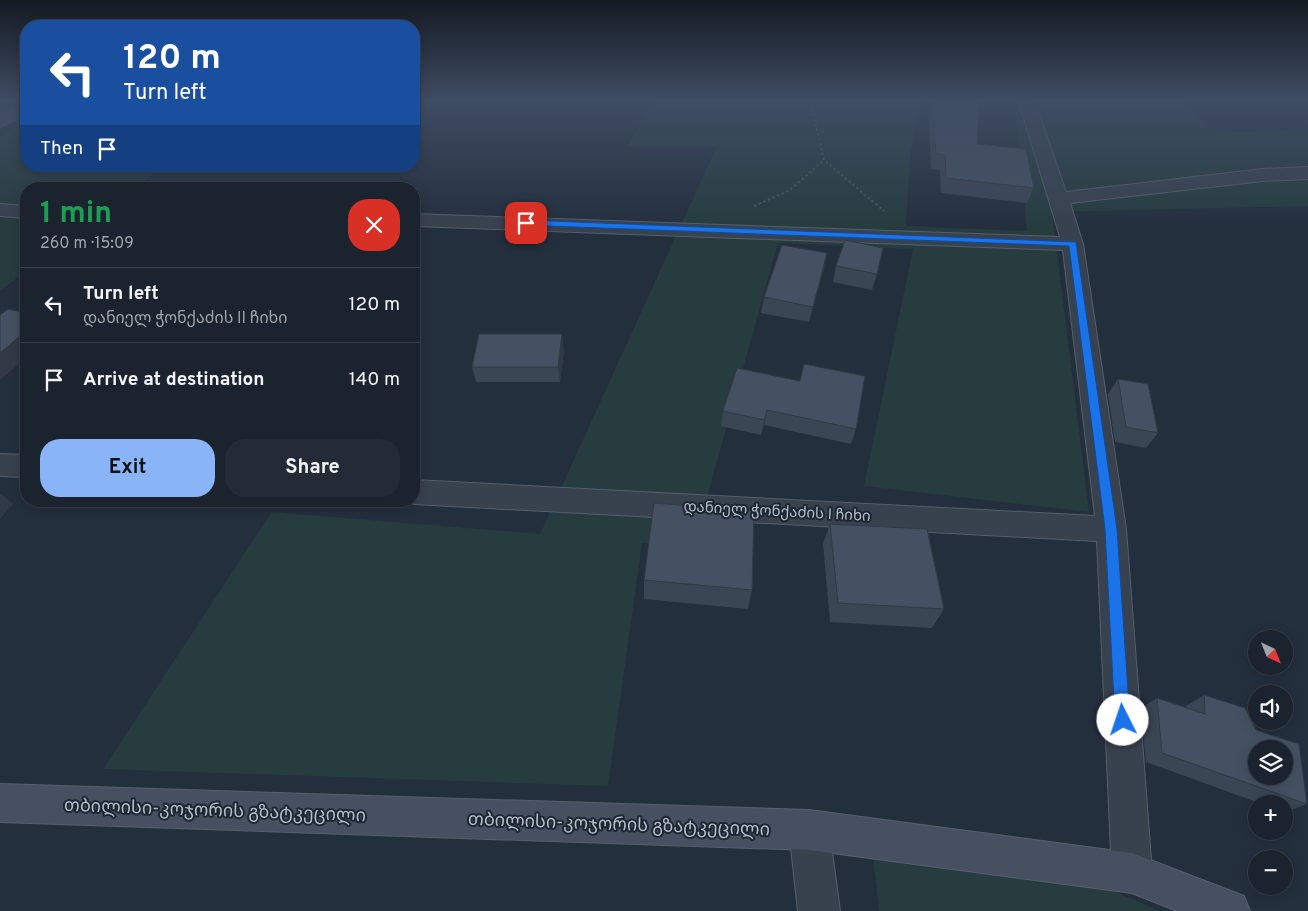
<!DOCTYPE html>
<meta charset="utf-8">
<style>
:root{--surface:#1b232e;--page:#242b36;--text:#f1f3f6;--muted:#a0a4aa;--line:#39404a;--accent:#8ab4f8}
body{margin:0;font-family:Overpass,"Noto Sans Georgian",sans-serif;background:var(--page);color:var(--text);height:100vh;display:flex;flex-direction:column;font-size:19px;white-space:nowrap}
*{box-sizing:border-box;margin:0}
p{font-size:16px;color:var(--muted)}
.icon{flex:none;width:28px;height:28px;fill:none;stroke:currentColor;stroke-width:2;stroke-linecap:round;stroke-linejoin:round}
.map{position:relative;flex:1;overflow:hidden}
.panel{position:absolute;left:20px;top:182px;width:400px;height:325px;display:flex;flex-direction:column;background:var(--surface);border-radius:20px;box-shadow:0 2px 12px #0003,0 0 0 1px var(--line)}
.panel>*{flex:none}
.top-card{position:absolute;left:20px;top:20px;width:400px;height:152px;border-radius:20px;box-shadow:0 2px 12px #0003,0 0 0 1px var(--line);background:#1a4fa0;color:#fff;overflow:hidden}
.needle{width:32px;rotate:137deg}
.fabs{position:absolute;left:1248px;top:630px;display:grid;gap:10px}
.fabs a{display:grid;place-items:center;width:45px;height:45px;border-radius:50%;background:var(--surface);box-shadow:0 2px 12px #0003,0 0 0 1px var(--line);font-size:25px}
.pin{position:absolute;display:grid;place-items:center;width:42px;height:42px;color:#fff;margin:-21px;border-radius:10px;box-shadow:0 2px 8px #0006}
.me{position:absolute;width:55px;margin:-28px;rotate:356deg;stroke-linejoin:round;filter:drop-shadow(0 0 4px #0008)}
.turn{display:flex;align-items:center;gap:18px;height:105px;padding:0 20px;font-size:22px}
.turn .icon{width:65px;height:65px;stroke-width:2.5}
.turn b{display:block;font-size:35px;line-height:42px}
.then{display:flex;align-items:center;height:48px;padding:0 20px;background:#0003;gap:10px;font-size:19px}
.round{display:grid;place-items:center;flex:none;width:52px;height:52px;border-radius:20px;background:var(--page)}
.headline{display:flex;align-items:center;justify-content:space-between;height:85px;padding:0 20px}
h1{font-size:30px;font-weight:700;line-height:38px;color:#1e9e55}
.action{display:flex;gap:10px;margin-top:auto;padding:10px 20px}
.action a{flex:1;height:58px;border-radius:20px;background:var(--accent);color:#111;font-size:20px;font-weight:700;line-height:58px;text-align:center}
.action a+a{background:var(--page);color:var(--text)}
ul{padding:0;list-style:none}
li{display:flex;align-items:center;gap:15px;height:75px;padding:0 20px;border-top:1px solid var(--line)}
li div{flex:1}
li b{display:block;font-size:19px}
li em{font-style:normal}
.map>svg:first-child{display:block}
.green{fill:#263c3f}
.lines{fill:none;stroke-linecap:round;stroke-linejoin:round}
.street-casing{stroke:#565f6c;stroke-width:2}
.secondary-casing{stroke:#565f6c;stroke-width:2}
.path{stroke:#44595c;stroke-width:2;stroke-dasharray:2.5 2.5;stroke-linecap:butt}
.street{fill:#38414e;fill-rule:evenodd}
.secondary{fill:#465061;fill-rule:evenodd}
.wall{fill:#3b4654}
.shaded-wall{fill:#303945}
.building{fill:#455162;stroke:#303945;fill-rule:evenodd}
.route{fill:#1a73e8;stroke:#114b97}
.labels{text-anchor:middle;stroke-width:4;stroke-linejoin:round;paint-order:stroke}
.street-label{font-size:15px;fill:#b4bcc9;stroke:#1d2633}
.near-street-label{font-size:18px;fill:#b4bcc9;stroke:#1d2633}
</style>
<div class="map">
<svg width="1308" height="911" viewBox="0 0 1308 911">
<rect width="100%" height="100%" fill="#242f3e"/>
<path class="green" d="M 0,99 L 26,99 L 26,103 L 0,115 Z
M 654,99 L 921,99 L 910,154 L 906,226 L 1027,231 L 1015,99 L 1183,99 L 1213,133 L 1308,130 L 1308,206 L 1052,212 L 1089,512 L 864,486 L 913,249 L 778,243 L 693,547 L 642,543 L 608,786 L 103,769 L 272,512 L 540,534 L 717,146 L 628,146 Z
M 26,123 L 26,166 L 163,166 L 135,189 L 26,189 L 26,271 L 0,291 L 0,137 Z
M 873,856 L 1085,879 L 1160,911 L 879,911 Z"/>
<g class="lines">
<defs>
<path id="street" d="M 1018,99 L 1034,99 L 1066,192 L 1263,169 L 1308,167 L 1308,179 L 1263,181 L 1070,203 L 1083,244 L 1126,529 L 1152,873 L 1146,887 L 1132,893 L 1118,887 L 1112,873 L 1097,541 L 414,504 L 407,501 L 414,501 L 414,480 L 1095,516 L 1063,250 L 414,226 L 414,214 L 1060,237 Z
M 0,204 L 26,206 L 26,218 L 0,216 Z
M 0,454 L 26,455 L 26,477 L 0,476 Z
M 809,810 L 823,816 L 829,830 L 840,911 L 798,911 L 789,830 L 795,816 Z"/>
<path id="secondary" d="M 26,104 L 26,115 L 0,127 L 0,115 Z
M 0,784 L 809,810 L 1132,853 L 1244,896 L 1250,911 L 1177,911 L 1132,893 L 809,850 L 0,822 Z"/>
</defs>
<use href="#street" class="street-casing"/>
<use href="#secondary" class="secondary-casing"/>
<path class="path" d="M 810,99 L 824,160 L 884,211
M 754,206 L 790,190 L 824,160"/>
<use href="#street" class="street"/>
<use href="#secondary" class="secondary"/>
</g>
<path class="wall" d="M 933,99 L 980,99 L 977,144 L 1034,188 L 1027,203 L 941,193 L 940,170 L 931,169 L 929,123 Z
M 836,266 L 877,274 L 872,290 L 833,282 Z
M 824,269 L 809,322 L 761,313 L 764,297 Z
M 564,350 L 560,382 L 476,382 L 472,367 Z
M 737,368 L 856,429 L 851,444 L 764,425 L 761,435 L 721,426 L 723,411 Z
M 1118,379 L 1158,433 L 1146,448 L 1115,442 L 1108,394 Z
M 830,524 L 944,609 L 932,628 L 830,622 L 823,544 Z
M 644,580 L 752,590 L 748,609 L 644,599 Z
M 1204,695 L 1256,730 L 1307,804 L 1285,812 L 1284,812 L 1284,804 L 1262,804 L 1146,762 L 1141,708 L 1157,698 L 1186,707 L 1186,706 Z"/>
<path class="shaded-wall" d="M 827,253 L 824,269 L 809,322 L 813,307 Z
M 26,331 L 26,358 L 0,380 L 0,353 Z
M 562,334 L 564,350 L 560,382 L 558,367 Z
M 767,410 L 764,425 L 761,435 L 764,420 Z
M 0,493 L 13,504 L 0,519 Z"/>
<path class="building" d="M 934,99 L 980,99 L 977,144 L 1026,149 L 1034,188 L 946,178 L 945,155 L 936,154 L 933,108 Z
M 845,240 L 883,248 L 877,274 L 836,266 Z
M 782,245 L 827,253 L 813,307 L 764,297 Z
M 8,309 L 26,313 L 26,331 L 0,353 L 0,315 Z
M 479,334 L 562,334 L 558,367 L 472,367 Z
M 804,364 L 865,376 L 856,429 L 767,410 L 764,420 L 723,411 L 737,368 L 800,381 Z
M 1118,379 L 1148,384 L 1158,433 L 1126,427 Z
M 654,503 L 754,511 L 752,590 L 644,580 Z
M 830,524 L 927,529 L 944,609 L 838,603 Z
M 1204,695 L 1245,708 L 1256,730 L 1299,744 L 1307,804 L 1162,753 L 1157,698 L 1205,714 ZM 1256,749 L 1284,749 L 1284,776 L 1256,776 Z"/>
<linearGradient id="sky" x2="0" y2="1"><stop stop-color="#141a22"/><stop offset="0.44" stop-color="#3f4d63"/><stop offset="1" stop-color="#3f4d63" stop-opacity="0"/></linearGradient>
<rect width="1308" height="227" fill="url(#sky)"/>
<path class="route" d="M 526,220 L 1076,242 L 1117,529 L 1130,720 L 1128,725 L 1123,728 L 1118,725 L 1115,720 L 1105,529 L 1069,246 L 523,225 L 522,223 Z"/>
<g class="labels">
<g class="street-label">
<text transform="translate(777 511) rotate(3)" y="5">დანიელ ჭონქაძის I ჩიხი</text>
</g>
<g class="near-street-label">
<text transform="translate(215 810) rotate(2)" y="6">თბილისი-კოჯორის გზატკეცილი</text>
<text transform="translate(619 824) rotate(2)" y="6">თბილისი-კოჯორის გზატკეცილი</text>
</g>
</g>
</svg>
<div class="fabs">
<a><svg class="needle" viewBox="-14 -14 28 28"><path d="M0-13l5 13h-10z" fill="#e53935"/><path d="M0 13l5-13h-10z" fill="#a0a4aa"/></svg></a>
<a><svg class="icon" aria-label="sound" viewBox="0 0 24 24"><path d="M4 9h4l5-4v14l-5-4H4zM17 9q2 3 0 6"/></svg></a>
<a><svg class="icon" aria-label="layers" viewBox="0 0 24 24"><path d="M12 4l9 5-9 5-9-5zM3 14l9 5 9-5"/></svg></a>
<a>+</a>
<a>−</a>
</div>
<div class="pin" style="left:526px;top:223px;background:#d93025"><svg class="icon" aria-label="arrive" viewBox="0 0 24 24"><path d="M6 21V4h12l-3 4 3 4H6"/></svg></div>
<svg class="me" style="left:1123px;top:720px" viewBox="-20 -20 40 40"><circle r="19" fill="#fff"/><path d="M0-13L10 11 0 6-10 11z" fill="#1a73e8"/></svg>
<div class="top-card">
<div class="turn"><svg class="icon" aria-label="left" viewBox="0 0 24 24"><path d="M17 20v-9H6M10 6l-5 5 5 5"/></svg><div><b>120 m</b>Turn left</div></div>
<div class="then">Then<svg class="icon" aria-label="arrive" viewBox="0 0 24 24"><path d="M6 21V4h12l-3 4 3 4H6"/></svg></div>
</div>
<section class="panel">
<div class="headline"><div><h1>1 min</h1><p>260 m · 15:09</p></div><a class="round" style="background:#d93025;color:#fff"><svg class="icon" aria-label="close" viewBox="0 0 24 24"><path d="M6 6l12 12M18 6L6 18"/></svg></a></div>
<ul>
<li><svg class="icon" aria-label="left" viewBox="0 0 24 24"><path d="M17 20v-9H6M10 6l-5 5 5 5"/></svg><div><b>Turn left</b><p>დანიელ ჭონქაძის II ჩიხი</p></div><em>120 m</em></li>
<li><svg class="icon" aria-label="arrive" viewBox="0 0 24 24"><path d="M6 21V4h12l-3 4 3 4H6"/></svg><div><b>Arrive at destination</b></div><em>140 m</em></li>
</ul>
<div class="action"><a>Exit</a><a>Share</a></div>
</section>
</div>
